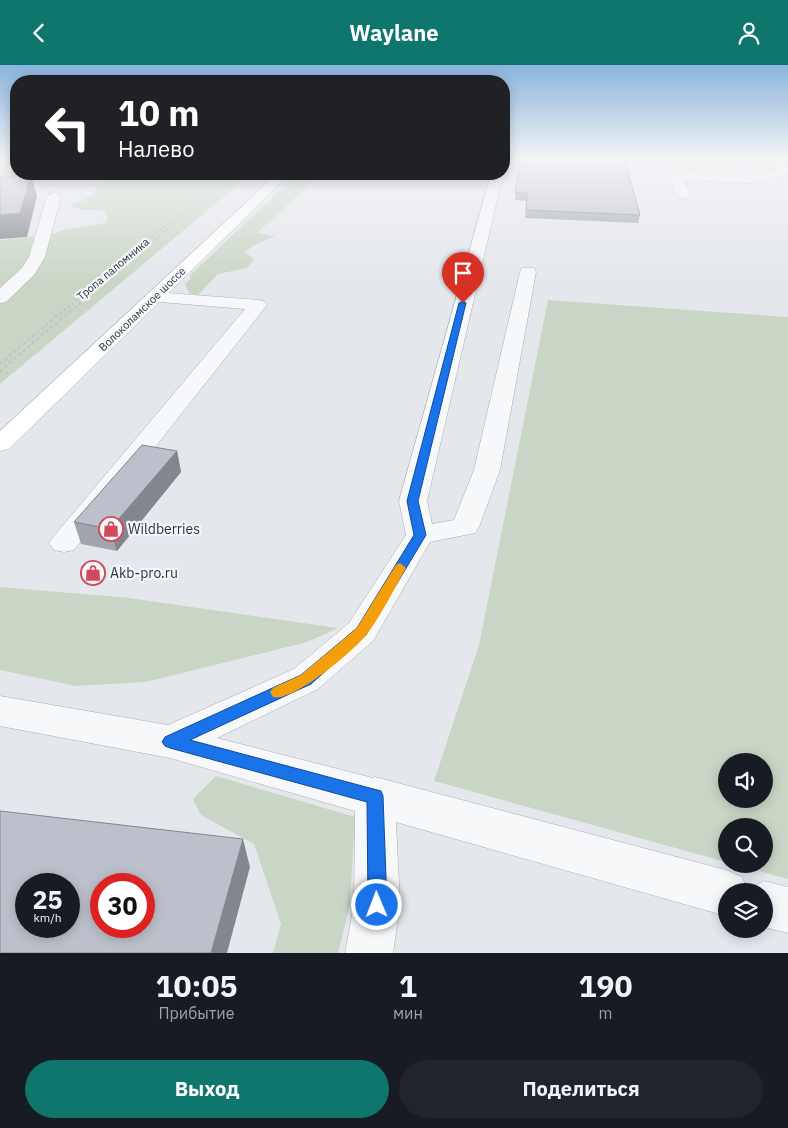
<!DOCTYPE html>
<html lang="ru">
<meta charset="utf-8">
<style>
:root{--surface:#171b24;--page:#20242c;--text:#f1f3f6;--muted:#9ea1a6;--accent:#0f766e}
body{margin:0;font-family:"IBM Plex Sans",sans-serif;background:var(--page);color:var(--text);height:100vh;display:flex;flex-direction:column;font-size:19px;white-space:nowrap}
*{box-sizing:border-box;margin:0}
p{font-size:16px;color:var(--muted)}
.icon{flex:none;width:28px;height:28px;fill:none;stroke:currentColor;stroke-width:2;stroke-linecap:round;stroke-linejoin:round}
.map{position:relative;height:888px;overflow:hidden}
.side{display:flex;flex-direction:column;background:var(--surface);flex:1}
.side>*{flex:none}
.guide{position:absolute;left:10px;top:10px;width:500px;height:105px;border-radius:20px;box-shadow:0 2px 12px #0003;background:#202124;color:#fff;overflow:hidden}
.buttons{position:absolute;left:718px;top:688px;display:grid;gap:10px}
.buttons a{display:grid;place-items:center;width:55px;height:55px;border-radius:50%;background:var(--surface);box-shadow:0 2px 12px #0003;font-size:25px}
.speed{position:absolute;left:15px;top:808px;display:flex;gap:10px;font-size:25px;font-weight:700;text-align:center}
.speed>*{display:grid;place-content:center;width:65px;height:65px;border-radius:50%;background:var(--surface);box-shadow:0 2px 12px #0003;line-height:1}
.speed small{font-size:12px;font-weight:400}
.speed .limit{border:8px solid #d22;background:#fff;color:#111}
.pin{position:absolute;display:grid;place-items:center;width:42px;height:42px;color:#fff;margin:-51px -21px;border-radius:50% 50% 50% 0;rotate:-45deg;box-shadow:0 0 5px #0007}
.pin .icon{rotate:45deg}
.me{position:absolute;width:55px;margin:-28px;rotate:359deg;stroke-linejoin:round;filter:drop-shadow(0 0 4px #0008)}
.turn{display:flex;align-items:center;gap:18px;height:105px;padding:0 25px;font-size:22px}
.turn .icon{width:65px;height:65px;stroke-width:2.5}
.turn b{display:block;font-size:35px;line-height:42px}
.eta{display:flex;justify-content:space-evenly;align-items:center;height:85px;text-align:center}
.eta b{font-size:30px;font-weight:700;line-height:35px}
.action{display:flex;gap:10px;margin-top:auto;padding:10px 25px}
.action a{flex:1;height:58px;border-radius:30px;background:var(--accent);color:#fff;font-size:20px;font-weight:700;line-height:58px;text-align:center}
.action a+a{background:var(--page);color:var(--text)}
header{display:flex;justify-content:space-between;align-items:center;height:65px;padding:0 25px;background:var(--accent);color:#fff;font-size:22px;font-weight:700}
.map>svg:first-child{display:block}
.green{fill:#c9d6c5;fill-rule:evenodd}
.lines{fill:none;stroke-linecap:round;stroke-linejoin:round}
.minor-casing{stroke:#a9aeb7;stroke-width:1}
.major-casing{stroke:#a3abb8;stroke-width:1}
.path-far2{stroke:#c2c5cb;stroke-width:1;stroke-dasharray:2 2;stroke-linecap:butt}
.path-far1{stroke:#c2c5cb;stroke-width:2;stroke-dasharray:2.5 2.5;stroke-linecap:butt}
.path{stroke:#c2c5cb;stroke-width:2.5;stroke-dasharray:3 3;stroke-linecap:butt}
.minor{fill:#f7f8fa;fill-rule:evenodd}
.major{fill:#fff;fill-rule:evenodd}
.wall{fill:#a1a5ae}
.shaded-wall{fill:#83868d}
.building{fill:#bbc0ca;stroke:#83868d;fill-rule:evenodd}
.route{fill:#1a73e8;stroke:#114b97}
.slow{fill:#f59e0b}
.labels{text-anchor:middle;stroke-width:4.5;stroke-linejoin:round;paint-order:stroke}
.far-street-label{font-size:11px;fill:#2b3445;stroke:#f4f6f9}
.poi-label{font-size:14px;fill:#2b3445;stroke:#f4f6f9;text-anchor:start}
</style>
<header><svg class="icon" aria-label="back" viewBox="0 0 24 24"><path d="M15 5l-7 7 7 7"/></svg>Waylane<svg class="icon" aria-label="person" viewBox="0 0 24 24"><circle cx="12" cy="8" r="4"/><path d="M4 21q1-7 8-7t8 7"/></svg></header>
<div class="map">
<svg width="788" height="888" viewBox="0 0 788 888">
<rect width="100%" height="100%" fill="#e4e7ec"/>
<path class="green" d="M 0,93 L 16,93 L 16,109 L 251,109 L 0,319 L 0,175 L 48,170 L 65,165 L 106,158 L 108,152 L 103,145 L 82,145 L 71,141 L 93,130 L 97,122 L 117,113 L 105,111 L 79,116 L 60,113 L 0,119 Z
M 717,93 L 754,93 L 756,98 C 742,101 730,101 716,95 Z
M 298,109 L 321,109 L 257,168 L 275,171 L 255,180 L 244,187 L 254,194 L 247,203 L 218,209 L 198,230 L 189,228 L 185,219 L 191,213 L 190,210 Z
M 548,235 L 788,252 L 788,814 L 734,799 L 764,799 L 764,761 L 726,761 L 726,797 L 434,716 L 479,580 ZM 726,696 L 764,696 L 764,734 L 726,734 Z
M 0,522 L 129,533 L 338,563 L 307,577 L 146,617 L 76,621 L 0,605 Z
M 216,711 L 355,752 L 350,839 L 338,888 L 273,888 L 281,859 L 254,779 L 201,750 L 193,734 Z"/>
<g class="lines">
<defs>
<path id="minor" d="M 773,93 L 785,93 L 788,103 L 787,110 L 749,118 L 683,115 L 691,130 L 684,134 L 677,130 L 669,112 C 679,101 734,112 750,110 C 759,109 768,107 777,105 Z
M 491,109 L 503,109 L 427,436 L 432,459 L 454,455 L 474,405 L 520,207 L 522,203 L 534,203 L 536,207 L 500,405 L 479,462 L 475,468 L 430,477 L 373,576 L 318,624 L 217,673 L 373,713 L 375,712 L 726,805 L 742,812 L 747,824 L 764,816 L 788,822 L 788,868 L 764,862 L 764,826 L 726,826 L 726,851 L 396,757 L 400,840 L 393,888 L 345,888 L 354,840 L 355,746 L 170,693 L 0,661 L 0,631 L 168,660 L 294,604 L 349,558 L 406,470 L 399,436 Z
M 54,127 L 61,131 L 45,192 L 34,210 L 6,237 L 0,238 L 0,223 L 22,203 L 29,192 L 47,131 Z
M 154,227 L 258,235 L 264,236 L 267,240 L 74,485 L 64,487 L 54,485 L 49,478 L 54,471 L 245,244 L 148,236 L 145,232 L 148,228 Z"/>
<path id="major" d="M 277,109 L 290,109 L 9,384 L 0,386 L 0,366 Z"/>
</defs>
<use href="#minor" class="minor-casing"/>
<use href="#major" class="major-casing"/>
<path class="path-far2" d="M 165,161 L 227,109
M 171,161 L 232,109"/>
<path class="path-far1" d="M 64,246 L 167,159
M 71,246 L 173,159"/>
<path class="path" d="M 0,299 L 65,244
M 0,306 L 73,244
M 0,307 L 8,308"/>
<use href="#minor" class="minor"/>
<use href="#major" class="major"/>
</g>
<path class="wall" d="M 520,93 L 640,150 L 638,158 L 525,153 L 527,136 L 515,135 Z
M 177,386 L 181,407 L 117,486 L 81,479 L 74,457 Z"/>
<path class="shaded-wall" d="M 31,110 L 37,131 L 27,172 L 0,174 L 0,150 Z
M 177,386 L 181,407 L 117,486 L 110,464 Z
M 243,774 L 250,802 L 227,888 L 211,888 Z"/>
<path class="building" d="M 520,93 L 624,93 L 640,150 L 526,145 L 527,128 L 515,128 Z
M 31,110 L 20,148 L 0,150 L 0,112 Z
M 142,380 L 177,386 L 110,464 L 74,457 Z
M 0,746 L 243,774 L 211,888 L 0,888 ZM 26,819 L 69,819 L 69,861 L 26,861 ZM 101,819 L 144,819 L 144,861 L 101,861 Z"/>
<linearGradient id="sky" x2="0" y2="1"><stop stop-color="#8bb4dd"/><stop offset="0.43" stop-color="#f3f4f6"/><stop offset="1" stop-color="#f3f4f6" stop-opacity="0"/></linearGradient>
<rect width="788" height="218" fill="url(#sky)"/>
<path class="route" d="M 463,236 L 466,238 L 418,436 L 426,470 L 366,570 L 311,619 L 190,675 L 381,726 L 383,731 L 387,840 L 384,847 L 377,850 L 370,847 L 368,840 L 367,737 L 170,683 L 165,681 L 162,677 L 165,672 L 301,610 L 357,563 L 414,470 L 407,436 L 459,238 Z"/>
<path class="slow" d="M 400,498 L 406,503 C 394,524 382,549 367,569 C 355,585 292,638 273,632 L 270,627 L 273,623 L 301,610 L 357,563 L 396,500 Z"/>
<defs>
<symbol id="shop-ring" viewBox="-11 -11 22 22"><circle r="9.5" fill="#f4f6f9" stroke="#d1495b" stroke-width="1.5"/><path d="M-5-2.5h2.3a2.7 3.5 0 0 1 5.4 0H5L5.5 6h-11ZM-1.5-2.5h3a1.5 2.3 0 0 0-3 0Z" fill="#d1495b"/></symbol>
</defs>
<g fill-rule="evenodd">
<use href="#shop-ring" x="97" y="450" width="28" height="28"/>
<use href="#shop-ring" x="79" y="494" width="28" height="28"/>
</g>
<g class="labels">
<g class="far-street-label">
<text transform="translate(113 204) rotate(-40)" y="4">Тропа паломника</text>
<text transform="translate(142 244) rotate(-44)" y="4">Волоколамское шоссе</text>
</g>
<g class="poi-label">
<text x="128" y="469">Wildberries</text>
<text x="110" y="513">Akb-pro.ru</text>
</g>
</g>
</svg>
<div class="buttons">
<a><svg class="icon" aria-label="sound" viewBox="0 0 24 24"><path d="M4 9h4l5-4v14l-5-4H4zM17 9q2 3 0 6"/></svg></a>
<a><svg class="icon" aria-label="search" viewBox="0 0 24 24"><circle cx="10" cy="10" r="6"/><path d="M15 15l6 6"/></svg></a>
<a><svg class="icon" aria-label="layers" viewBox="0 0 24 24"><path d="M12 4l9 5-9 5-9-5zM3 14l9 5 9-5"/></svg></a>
</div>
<div class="speed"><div>25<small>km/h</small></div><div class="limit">30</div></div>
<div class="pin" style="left:463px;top:238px;background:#d93025"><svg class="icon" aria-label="arrive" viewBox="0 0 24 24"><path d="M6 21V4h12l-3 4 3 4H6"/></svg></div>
<svg class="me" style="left:377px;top:840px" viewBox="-20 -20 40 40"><circle r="17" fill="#1a73e8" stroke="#fff" stroke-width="3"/><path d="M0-11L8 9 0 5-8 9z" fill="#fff"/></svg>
<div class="guide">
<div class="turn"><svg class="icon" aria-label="left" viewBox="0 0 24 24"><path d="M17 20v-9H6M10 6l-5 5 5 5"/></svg><div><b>10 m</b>Налево</div></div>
</div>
</div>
<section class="side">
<div class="eta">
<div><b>10:05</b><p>Прибытие</p></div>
<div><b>1</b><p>мин</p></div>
<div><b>190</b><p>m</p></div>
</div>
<div class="action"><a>Выход</a><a>Поделиться</a></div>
</section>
